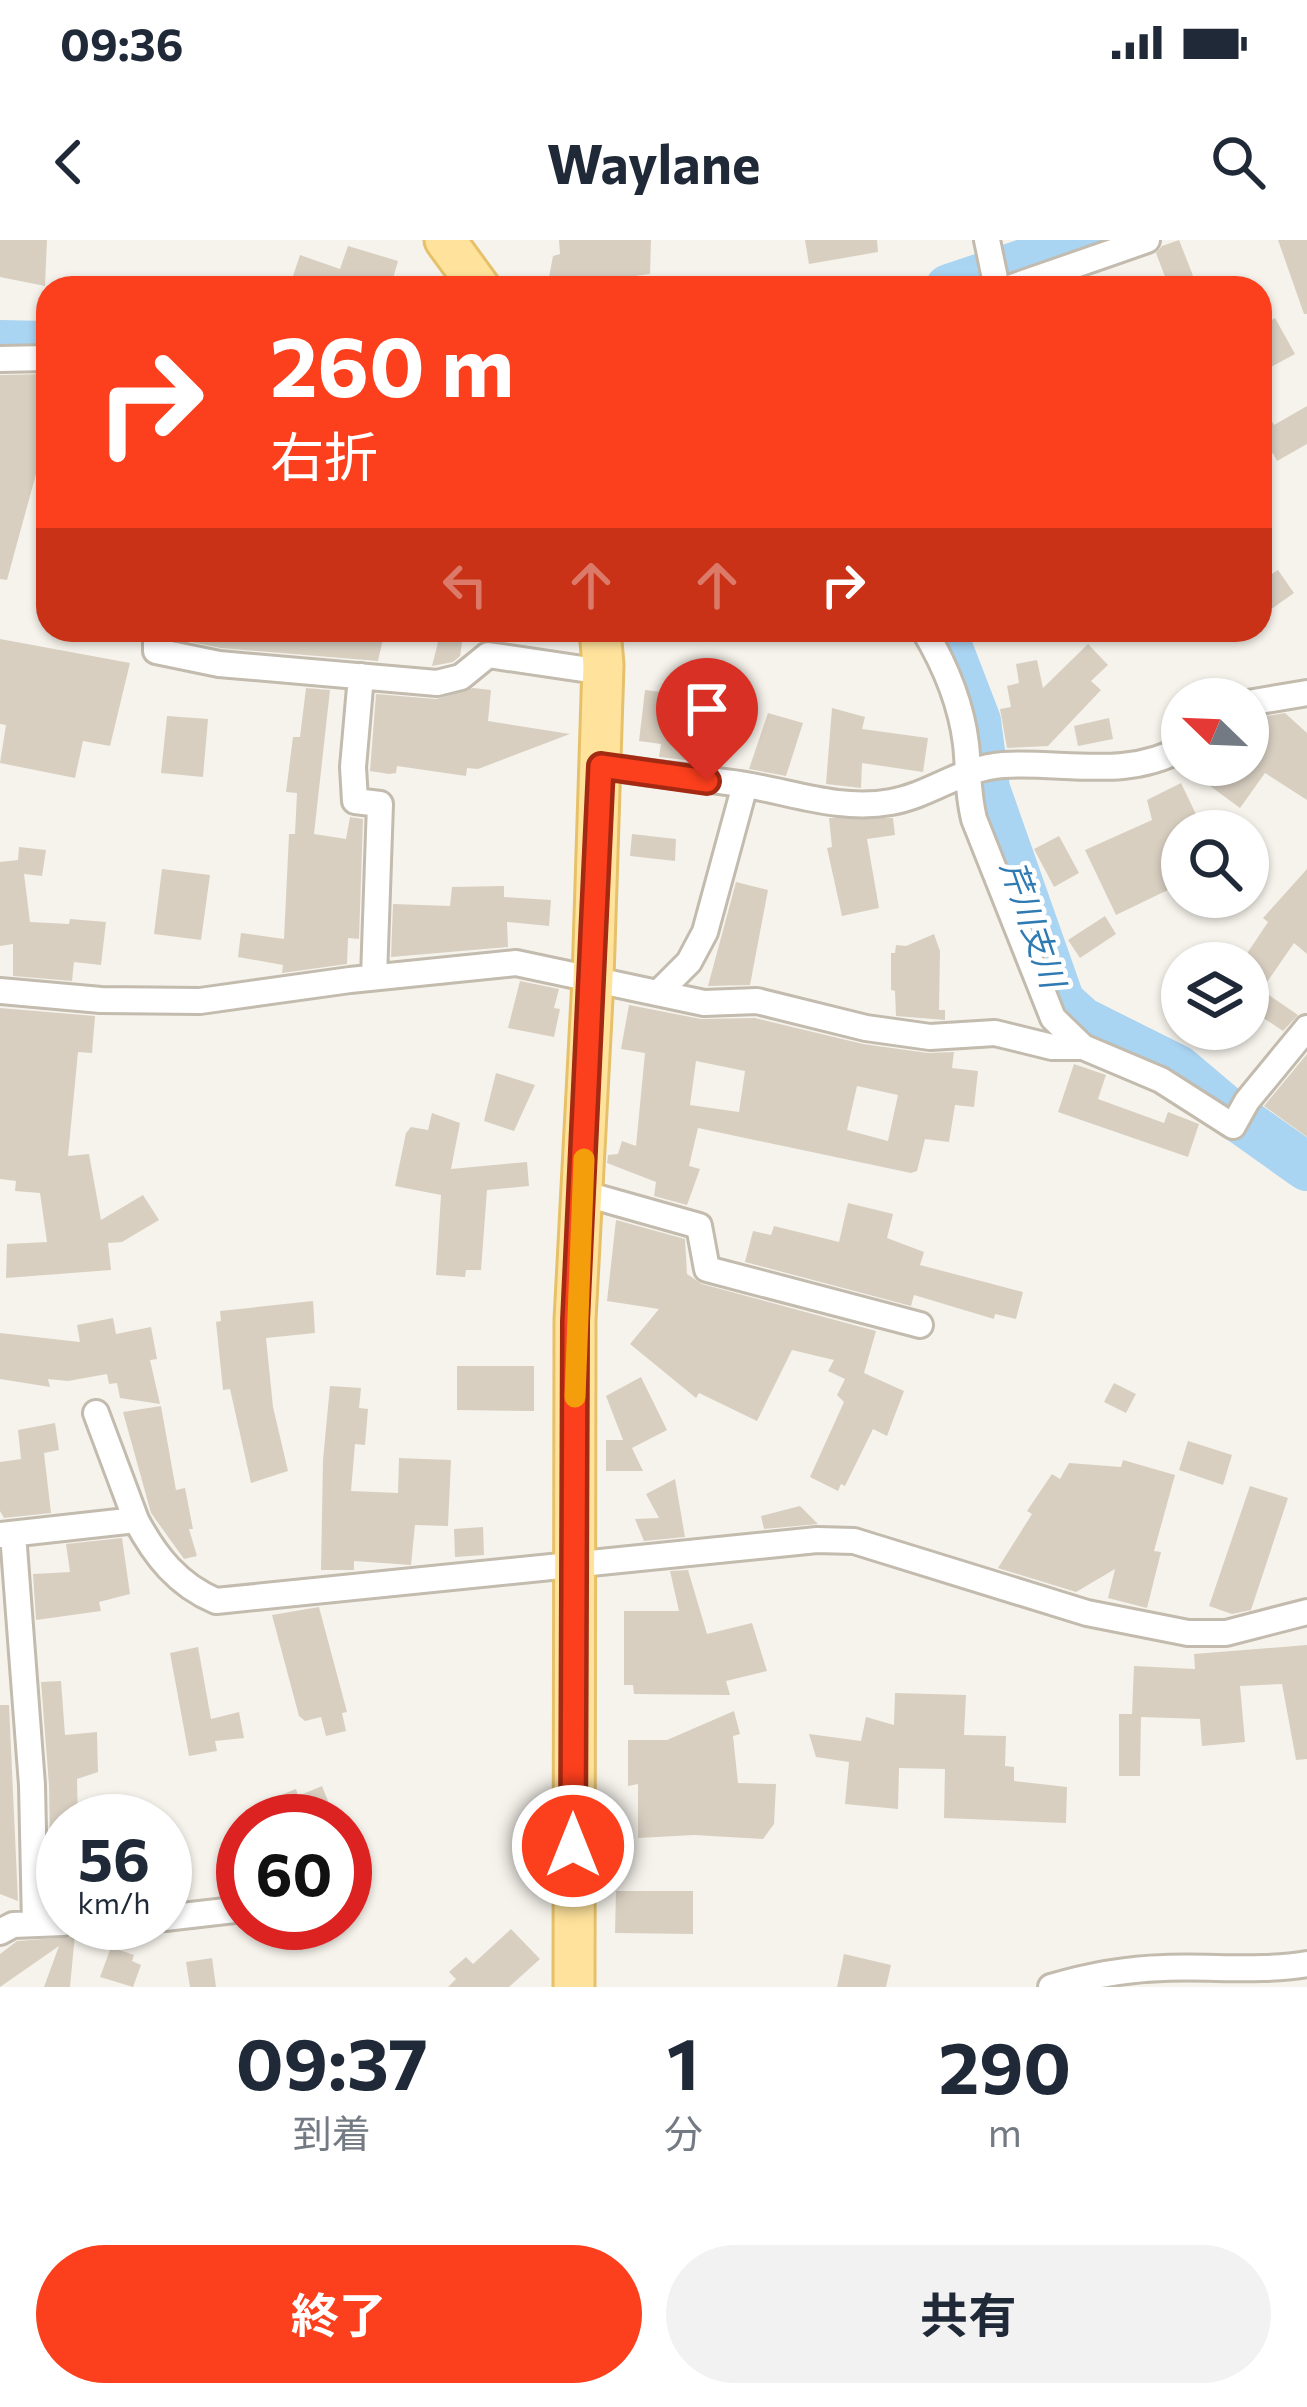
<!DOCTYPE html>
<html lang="ja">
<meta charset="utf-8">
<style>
:root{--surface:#fff;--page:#f2f2f3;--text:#1f2937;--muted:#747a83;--accent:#fc3f1d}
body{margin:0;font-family:Commissioner,"Noto Sans JP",sans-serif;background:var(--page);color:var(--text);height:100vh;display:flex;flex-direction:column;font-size:45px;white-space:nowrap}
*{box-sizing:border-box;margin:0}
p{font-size:39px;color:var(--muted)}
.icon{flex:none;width:66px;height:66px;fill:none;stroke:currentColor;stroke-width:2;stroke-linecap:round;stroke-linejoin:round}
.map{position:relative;height:1747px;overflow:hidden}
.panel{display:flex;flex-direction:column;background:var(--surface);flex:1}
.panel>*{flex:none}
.guide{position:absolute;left:36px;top:36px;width:1236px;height:366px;border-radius:36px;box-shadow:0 3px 9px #0004;background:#fc3f1d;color:#fff;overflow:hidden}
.needle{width:78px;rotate:293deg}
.controls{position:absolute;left:1161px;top:438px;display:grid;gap:24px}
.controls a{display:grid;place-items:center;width:108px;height:108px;border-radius:50%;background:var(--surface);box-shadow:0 3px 9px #0004;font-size:60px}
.speed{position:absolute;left:36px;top:1554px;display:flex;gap:24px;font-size:60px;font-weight:700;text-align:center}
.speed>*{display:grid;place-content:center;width:156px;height:156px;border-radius:50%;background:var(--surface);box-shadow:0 3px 9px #0004;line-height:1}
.speed small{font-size:30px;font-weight:400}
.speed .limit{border:18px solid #d22;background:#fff;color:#111}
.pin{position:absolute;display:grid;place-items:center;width:102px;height:102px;color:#fff;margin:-123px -51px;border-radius:50% 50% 50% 0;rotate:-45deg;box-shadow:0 0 12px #0007}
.pin .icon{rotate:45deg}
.me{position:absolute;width:132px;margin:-66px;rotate:0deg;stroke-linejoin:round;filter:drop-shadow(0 0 9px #0008)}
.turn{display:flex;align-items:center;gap:42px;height:252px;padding:0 36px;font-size:54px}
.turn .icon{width:156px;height:156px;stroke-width:2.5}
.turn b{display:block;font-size:84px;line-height:102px}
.lanes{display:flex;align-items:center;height:114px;padding:0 36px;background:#0003;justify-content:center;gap:60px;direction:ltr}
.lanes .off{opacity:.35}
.eta{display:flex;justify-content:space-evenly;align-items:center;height:204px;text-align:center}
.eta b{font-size:72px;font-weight:700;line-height:84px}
.button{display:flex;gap:24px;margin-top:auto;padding:24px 36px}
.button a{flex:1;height:138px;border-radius:72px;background:var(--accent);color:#fff;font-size:48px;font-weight:700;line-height:138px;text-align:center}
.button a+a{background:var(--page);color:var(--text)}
.status{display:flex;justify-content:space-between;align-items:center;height:84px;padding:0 60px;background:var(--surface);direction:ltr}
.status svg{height:33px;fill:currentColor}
header{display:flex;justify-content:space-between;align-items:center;height:156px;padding:0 36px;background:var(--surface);font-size:54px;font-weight:700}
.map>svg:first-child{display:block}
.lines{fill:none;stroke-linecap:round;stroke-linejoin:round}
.river{stroke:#a9d4f2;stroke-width:48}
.building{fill:#d8cfc1;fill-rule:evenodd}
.street-casing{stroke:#c2bbae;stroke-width:30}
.primary-casing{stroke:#e6c16a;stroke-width:45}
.street{stroke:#fff;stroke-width:24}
.primary{stroke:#ffe39c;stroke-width:39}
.route-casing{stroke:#a42913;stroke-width:30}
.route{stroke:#fc3f1d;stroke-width:21}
.slow{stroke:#f59e0b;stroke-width:21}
.labels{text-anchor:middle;stroke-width:9;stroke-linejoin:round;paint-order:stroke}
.water-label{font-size:33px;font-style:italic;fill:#2e7ab2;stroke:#fff}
</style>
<div class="status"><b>09:36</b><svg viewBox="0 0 49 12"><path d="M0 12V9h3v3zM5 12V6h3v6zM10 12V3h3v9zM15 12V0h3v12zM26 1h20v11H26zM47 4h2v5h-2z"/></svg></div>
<header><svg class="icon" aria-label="back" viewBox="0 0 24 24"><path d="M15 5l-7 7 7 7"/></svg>Waylane<svg class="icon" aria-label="search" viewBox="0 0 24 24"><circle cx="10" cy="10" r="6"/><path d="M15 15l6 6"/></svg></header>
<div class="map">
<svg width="1307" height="1747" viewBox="0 0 1307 1747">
<rect width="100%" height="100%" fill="#f6f3ec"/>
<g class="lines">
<path class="river" d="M 949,48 L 1093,0
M 0,104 L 48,105
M 942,390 L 977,481 L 986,549 L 1061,762 L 1082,781 L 1178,829 L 1224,868 L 1307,927"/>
</g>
<path class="building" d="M 0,0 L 47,0 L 45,46 L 0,37 Z
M 559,0 L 651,0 L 650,34 L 547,48 L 553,16 L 560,14 Z
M 805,0 L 877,0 L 878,12 L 809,24 Z
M 1179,0 L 1192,33 L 1196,48 L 1176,48 L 1173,41 L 1167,42 L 1156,13 L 1162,6 Z
M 1278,0 L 1307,0 L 1307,74 L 1304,74 Z
M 348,6 L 398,21 L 392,42 L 378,38 L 385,48 L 289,48 L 300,15 L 340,29 Z
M 1275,78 L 1295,114 L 1260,133 L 1260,87 Z
M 48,134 L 42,212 L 7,340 L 0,339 L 0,135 Z
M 1260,161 L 1274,185 L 1307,166 L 1307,204 L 1277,221 L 1273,213 L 1260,221 Z
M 1278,330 L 1294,353 L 1260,377 L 1260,342 Z
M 172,390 L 385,390 L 378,421 L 221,408 L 172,398 Z
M 441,390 L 464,390 L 460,416 L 453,422 L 432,426 Z
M 0,399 L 130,423 L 110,506 L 83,501 L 75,538 L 0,523 L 6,485 L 0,484 Z
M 1088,404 L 1108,425 L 1091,441 L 1101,450 L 1048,506 L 1007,508 L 1000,469 L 1011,467 L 1007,446 L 1019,443 L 1016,424 L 1037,420 L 1043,448 Z
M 306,448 L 330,450 L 314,594 L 346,599 L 350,577 L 363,579 L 359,699 L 348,698 L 347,724 L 282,733 L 283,725 L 238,717 L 241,693 L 284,699 L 289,594 L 295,594 L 297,553 L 286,552 L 293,497 L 300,497 Z
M 473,448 L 491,450 L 488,481 L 570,494 L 478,529 L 467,528 L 466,536 L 397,526 L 396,533 L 389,534 L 370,531 L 376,454 L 436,459 Z
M 645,450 L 727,460 L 720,505 L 705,503 L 702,522 L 659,517 L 661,504 L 639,501 Z
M 832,468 L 865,477 L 862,489 L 928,498 L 923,532 L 862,523 L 861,548 L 826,544 Z
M 768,473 L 803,483 L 786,536 L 749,529 Z
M 1285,473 L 1307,493 L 1307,560 L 1265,533 L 1240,568 L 1183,526 L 1248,525 L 1248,479 Z
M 167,476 L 208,479 L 203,537 L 161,533 Z
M 1109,478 L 1113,499 L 1078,506 L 1074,486 Z
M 1181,543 L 1204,591 L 1182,591 L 1182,634 L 1172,648 L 1116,675 L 1085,610 L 1152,580 L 1147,560 Z
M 829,578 L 893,578 L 895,595 L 867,599 L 879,668 L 842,676 L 827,608 L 832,607 Z
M 632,594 L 676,599 L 675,621 L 630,616 Z
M 1059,596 L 1079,633 L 1054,647 L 1034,609 Z
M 19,607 L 46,610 L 42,636 L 24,634 L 30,682 L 69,684 L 70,679 L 106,682 L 101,725 L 74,722 L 72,741 L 13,736 L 13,704 L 0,706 L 0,622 L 18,620 Z
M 162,629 L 210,635 L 201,700 L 154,694 Z
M 1307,629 L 1307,714 L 1294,703 L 1267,742 L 1248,729 L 1248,712 L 1268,682 L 1263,678 Z
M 736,642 L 768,650 L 750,745 L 708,746 Z
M 504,646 L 504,657 L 551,660 L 549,686 L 507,682 L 508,707 L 391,717 L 393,664 L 450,666 L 452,647 Z
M 1105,676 L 1116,694 L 1080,718 L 1068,700 Z
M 934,694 L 940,711 L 939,770 L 945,770 L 945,780 L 896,776 L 895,751 L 891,750 L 891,713 L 895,713 L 896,705 L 906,706 Z
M 520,741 L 559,749 L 554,768 L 560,769 L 554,797 L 508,788 Z
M 1266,753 L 1298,775 L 1283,791 L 1253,771 Z
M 629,765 L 701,779 L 755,778 L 863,804 L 928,813 L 954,812 L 952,828 L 978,831 L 974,867 L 955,865 L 949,902 L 925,899 L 917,931 L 911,933 L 698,888 L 689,926 L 700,929 L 687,965 L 654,956 L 656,942 L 607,923 L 608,915 L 618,914 L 622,901 L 636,906 L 645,813 L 621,809 ZM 696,821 L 745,831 L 739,872 L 690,865 ZM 857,846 L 898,855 L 888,901 L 847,890 Z
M 0,768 L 95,776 L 92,813 L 78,812 L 68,916 L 89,914 L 101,980 L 143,955 L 159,980 L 122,1002 L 108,1003 L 111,1030 L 6,1038 L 7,1004 L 47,1002 L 40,953 L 15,951 L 16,941 L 0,939 Z
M 1307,814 L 1307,897 L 1264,866 Z
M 1074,824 L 1106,835 L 1098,859 L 1164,883 L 1168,872 L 1199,884 L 1188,917 L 1058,872 Z
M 496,833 L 535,845 L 514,891 L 484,881 Z
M 432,873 L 460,883 L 451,929 L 527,922 L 529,946 L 487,950 L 481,1030 L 466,1030 L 465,1037 L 436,1035 L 441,955 L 395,946 L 406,893 L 411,887 L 428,890 Z
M 848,963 L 893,974 L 887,998 L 924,1012 L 920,1025 L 1023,1052 L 1016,1079 L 995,1074 L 994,1079 L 914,1055 L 911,1066 L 745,1022 L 753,991 L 771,995 L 774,986 L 839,1002 Z
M 616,980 L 685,999 L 687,1034 L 702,1044 L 876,1091 L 864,1133 L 904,1151 L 887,1196 L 873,1189 L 845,1246 L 841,1244 L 838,1251 L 810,1237 L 844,1162 L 837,1155 L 845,1139 L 828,1131 L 834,1120 L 792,1110 L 757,1181 L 699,1153 L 696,1158 L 630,1104 L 659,1069 L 607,1061 Z
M 313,1061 L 315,1093 L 266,1098 L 273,1167 L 288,1231 L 251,1243 L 230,1149 L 223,1150 L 216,1082 L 221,1081 L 220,1071 Z
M 113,1078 L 116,1094 L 151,1087 L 157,1119 L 150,1120 L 160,1164 L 120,1158 L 117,1143 L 109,1144 L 107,1134 L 68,1141 L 48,1139 L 50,1147 L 0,1139 L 0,1093 L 80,1102 L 77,1085 Z
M 457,1126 L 534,1126 L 534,1171 L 457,1170 Z
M 641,1137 L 667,1190 L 632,1208 L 643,1231 L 606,1231 L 606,1200 L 623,1200 L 606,1156 Z
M 1114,1143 L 1136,1154 L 1126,1173 L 1104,1162 Z
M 330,1146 L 361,1148 L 359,1168 L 368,1169 L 365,1205 L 355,1204 L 351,1251 L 398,1253 L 399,1218 L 451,1220 L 448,1286 L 415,1285 L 411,1325 L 354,1321 L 354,1330 L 321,1330 L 323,1220 Z
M 161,1166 L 176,1250 L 185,1248 L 193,1289 L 189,1289 L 197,1316 L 184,1319 L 151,1273 L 123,1172 Z
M 55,1183 L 59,1210 L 44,1213 L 51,1273 L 4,1278 L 0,1271 L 0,1222 L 21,1219 L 18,1190 Z
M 1188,1201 L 1232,1215 L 1223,1245 L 1179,1230 Z
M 1123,1220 L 1175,1235 L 1154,1311 L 1161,1312 L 1147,1368 L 1108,1358 L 1115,1329 L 1076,1352 L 998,1328 L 1032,1274 L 1027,1271 L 1052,1234 L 1060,1239 L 1069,1223 L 1121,1227 Z
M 675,1239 L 685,1297 L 644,1301 L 635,1279 L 659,1278 L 646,1254 Z
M 1250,1246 L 1288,1258 L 1251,1370 L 1232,1374 L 1209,1366 Z
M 800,1266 L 818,1284 L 764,1289 L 761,1276 Z
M 483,1287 L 484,1315 L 455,1317 L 454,1289 Z
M 122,1298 L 130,1354 L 99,1362 L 101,1371 L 36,1380 L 33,1334 L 70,1332 L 66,1304 Z
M 688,1330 L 707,1394 L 752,1383 L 767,1431 L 726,1441 L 730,1455 L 634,1454 L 633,1445 L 624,1445 L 624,1371 L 679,1371 L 670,1331 Z
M 319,1367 L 347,1472 L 342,1473 L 346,1491 L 326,1496 L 321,1477 L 305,1481 L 299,1476 L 272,1375 Z
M 1307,1405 L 1307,1519 L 1296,1520 L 1282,1444 L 1240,1446 L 1245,1502 L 1202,1506 L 1200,1479 L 1141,1477 L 1140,1536 L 1119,1536 L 1119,1474 L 1132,1474 L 1134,1426 L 1195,1429 L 1194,1414 Z
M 198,1407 L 211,1479 L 239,1472 L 244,1498 L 215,1501 L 217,1511 L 189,1516 L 170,1413 Z
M 61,1441 L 65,1495 L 97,1492 L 98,1532 L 77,1539 L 78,1581 L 63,1581 L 63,1667 L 51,1667 L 49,1545 L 41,1442 Z
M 895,1453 L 966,1455 L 964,1495 L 1006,1496 L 1005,1526 L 1014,1527 L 1014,1541 L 1067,1547 L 1066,1583 L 944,1578 L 945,1529 L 899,1528 L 898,1569 L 845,1564 L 849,1522 L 816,1517 L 809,1494 L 861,1501 L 866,1477 L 894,1485 Z
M 0,1465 L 9,1465 L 18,1661 L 0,1654 Z
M 734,1471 L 740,1494 L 733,1496 L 738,1543 L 776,1544 L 774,1584 L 763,1599 L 694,1595 L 638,1598 L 638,1544 L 628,1546 L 628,1500 L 667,1500 Z
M 322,1546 L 336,1581 L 279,1581 L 271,1559 L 296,1549 L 298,1556 Z
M 616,1651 L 693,1651 L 693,1694 L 615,1693 Z
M 79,1683 L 90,1683 L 75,1694 L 70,1747 L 44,1747 L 59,1706 L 0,1747 L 0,1714 L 17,1701 L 71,1697 Z
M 511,1689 L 540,1719 L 509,1747 L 448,1747 L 456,1739 L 449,1732 L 466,1717 L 473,1724 Z
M 111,1707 L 134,1715 L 132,1721 L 141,1725 L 133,1747 L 100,1737 Z
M 844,1714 L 891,1725 L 886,1747 L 837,1747 Z
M 212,1718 L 216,1747 L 190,1747 L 186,1722 Z"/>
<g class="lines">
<defs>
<path id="street" d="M 987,0 L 997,48
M 1009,48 L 1147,0
M 0,119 L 48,118
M 156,390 L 156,411 L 219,424 L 437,443 L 461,437 L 488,415 L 603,432
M 924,390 C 945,425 961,463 966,504 C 969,532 967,550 974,579 L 1053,778 L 1083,807 L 1161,840 L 1233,886 L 1247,861 L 1307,788
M 361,436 L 353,527 L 355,561 L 380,564 L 374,737
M 1248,463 L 1307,453
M 601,525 C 649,535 698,537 746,545 C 794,553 841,571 891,562 C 931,555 961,528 1003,525 C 1062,521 1128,540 1182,508
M 0,751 L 101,760 L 200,761 L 350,740 L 516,723 L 704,763 L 757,761 L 866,788 L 930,797 L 995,793 L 1052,807 L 1083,807
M 658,753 L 689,722 L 705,692 L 745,545
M 582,953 L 699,986 L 707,1029 L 920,1085
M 96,1173 L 136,1280
M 13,1294 L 32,1545 L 35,1684
M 0,1295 L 136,1280 C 155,1316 178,1345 216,1361 L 817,1300 L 854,1301 L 1087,1373 L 1188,1393 L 1226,1393 L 1307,1372
M 165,1678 L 243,1669
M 0,1692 L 13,1685 L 63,1683
M 1051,1747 C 1088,1736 1126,1729 1164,1728 C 1212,1726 1260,1732 1307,1724"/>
<path id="primary" d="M 445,0 L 480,48
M 574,1747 L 575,1080 L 593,739 L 603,425 L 600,390"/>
</defs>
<use href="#street" class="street-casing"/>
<use href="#primary" class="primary-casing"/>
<use href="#street" class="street"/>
<use href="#primary" class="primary"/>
</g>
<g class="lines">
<defs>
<path id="route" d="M 573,1606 L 575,1081 L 601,526 L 707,541"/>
</defs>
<use href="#route" class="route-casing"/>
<use href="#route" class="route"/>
<path class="slow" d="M 575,1157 L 584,919"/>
</g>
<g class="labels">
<g class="water-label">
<text transform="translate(1033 684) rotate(71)" y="12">芹川支川</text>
</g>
</g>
</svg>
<div class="controls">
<a><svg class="needle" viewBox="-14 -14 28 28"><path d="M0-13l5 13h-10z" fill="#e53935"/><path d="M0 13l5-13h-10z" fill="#747a83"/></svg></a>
<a><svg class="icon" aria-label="search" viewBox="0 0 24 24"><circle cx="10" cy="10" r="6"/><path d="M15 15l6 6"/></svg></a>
<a><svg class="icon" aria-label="layers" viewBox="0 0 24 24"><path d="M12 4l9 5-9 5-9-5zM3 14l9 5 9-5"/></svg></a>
</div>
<div class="speed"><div>56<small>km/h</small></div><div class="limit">60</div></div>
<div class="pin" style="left:707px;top:541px;background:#d93025"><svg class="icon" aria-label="arrive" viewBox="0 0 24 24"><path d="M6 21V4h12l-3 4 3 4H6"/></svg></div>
<svg class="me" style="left:573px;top:1606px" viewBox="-20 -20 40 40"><circle r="17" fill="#fc3f1d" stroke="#fff" stroke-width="3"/><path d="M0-11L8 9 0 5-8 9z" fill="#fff"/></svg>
<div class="guide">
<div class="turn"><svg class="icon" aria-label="right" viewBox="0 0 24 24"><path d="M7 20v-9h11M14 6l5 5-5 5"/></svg><div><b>260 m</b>右折</div></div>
<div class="lanes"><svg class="icon off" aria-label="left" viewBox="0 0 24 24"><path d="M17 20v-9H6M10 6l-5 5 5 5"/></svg><svg class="icon off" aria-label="ahead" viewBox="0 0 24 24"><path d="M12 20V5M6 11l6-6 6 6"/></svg><svg class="icon off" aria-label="ahead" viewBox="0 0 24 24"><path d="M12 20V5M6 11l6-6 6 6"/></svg><svg class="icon" aria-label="right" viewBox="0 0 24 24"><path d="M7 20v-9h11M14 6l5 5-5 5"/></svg></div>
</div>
</div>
<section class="panel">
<div class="eta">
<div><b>09:37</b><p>到着</p></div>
<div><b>1</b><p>分</p></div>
<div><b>290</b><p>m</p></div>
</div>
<div class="button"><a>終了</a><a>共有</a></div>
</section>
